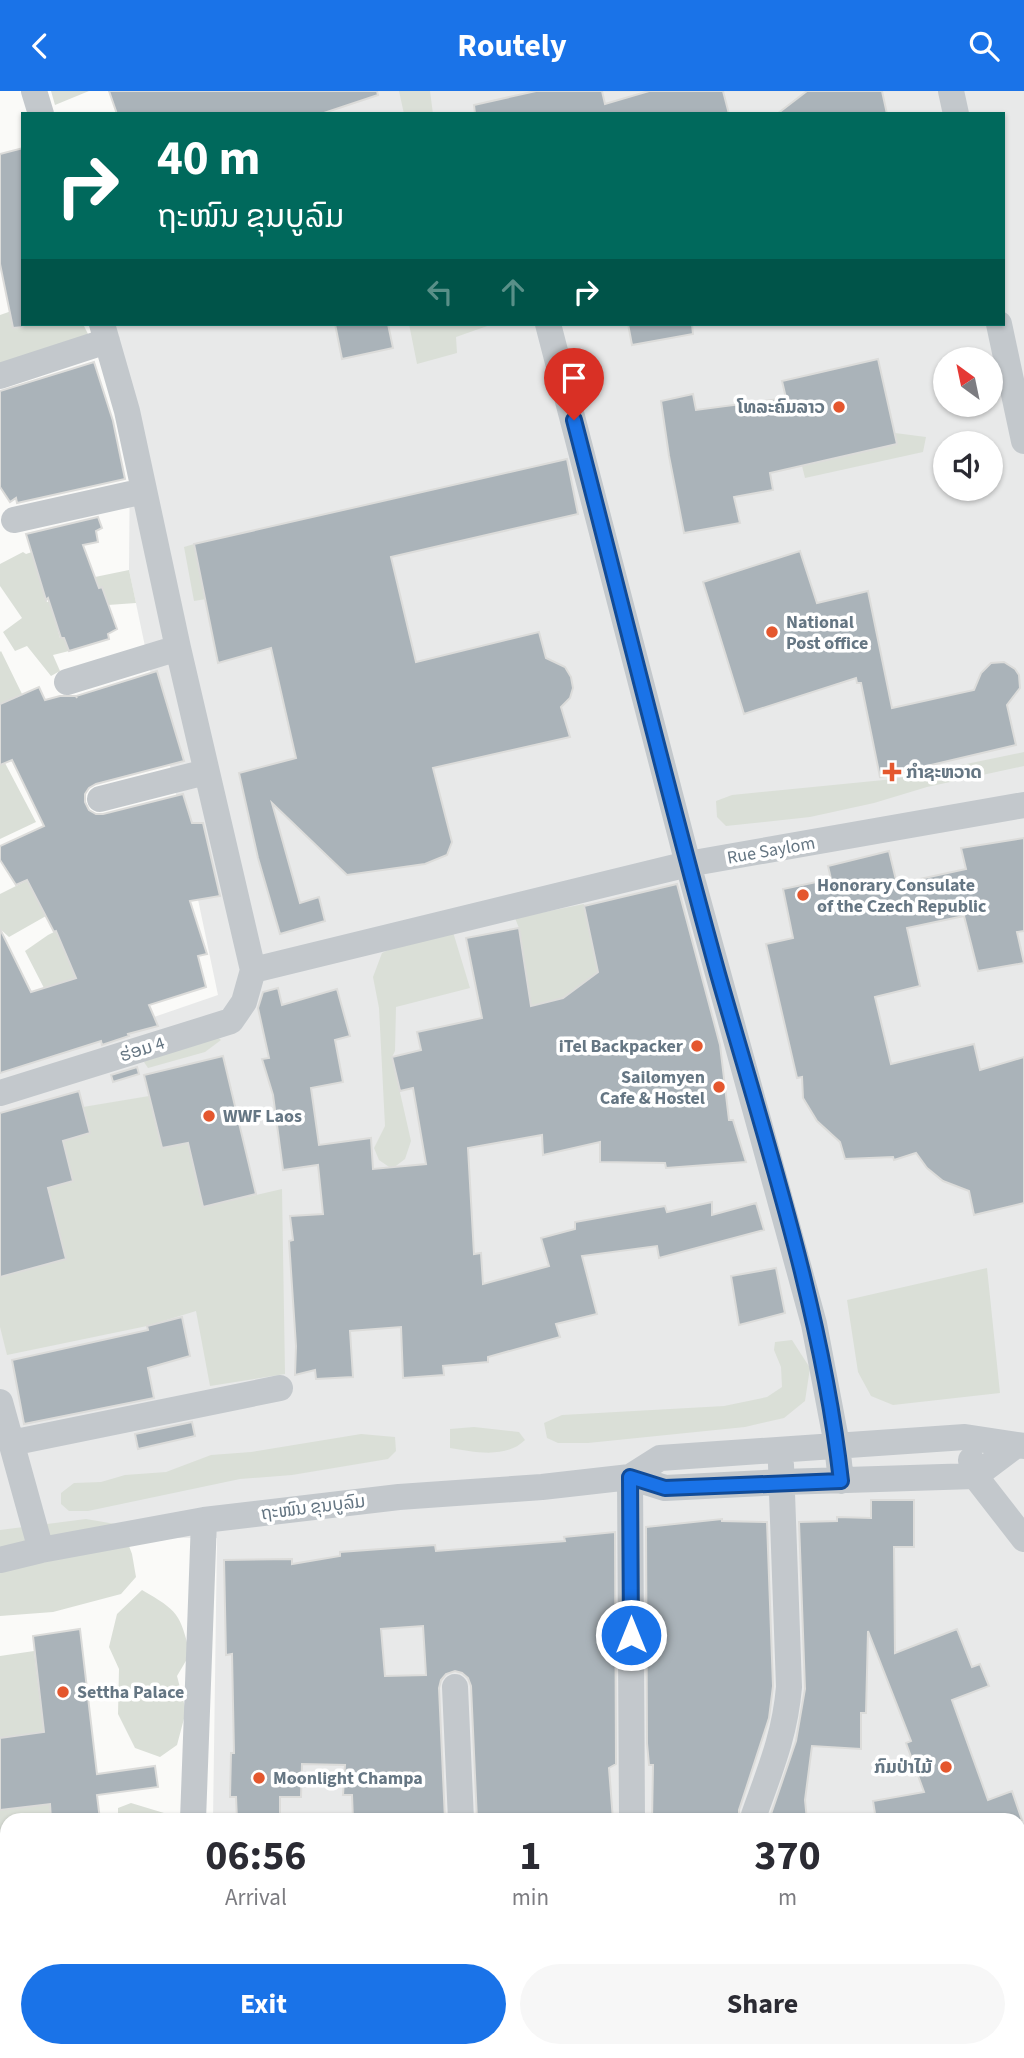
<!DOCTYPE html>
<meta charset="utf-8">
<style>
:root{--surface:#fff;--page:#f7f7f7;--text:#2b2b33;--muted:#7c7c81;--accent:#1a73e8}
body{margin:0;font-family:"Source Sans 3","Noto Sans Lao",sans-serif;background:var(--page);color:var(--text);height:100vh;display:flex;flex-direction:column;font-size:26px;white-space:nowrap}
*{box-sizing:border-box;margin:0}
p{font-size:23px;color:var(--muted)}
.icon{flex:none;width:38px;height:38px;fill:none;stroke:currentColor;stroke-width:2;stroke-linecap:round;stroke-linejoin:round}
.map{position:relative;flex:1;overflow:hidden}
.drawer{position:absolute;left:0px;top:1722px;width:1026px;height:245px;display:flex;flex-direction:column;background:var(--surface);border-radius:21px 21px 0 0;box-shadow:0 2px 5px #0004}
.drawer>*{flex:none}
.banner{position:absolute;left:21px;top:21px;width:984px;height:214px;border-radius:0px;box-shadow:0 2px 5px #0004;background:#00695c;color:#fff;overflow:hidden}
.needle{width:46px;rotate:327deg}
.fabs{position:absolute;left:933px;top:256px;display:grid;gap:14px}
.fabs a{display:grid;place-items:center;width:70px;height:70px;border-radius:50%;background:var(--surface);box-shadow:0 2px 5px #0004;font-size:35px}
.pin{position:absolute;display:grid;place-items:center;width:60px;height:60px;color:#fff;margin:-72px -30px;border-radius:50% 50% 50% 0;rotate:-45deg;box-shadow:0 0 7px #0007}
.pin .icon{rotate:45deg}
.me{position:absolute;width:77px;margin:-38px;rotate:0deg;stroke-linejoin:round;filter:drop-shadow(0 0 5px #0008)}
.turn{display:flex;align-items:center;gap:24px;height:147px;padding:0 21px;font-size:32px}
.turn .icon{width:91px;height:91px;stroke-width:2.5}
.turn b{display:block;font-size:49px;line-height:60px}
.lanes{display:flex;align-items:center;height:66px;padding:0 21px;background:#0003;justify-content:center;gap:35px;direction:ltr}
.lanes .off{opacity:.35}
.eta{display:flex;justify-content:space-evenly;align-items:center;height:119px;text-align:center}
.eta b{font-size:42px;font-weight:700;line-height:49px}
.primary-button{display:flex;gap:14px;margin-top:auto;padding:14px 21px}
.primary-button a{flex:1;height:80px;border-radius:42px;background:var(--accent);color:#fff;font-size:28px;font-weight:700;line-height:80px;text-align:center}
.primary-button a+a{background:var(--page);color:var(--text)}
header{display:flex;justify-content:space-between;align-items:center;height:91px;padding:0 21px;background:var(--accent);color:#fff;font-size:32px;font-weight:700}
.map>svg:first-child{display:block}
.built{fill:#e8e9e9;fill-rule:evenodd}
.green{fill:#dadfd7}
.building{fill:#aab3b9;stroke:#dcdcda;stroke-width:2;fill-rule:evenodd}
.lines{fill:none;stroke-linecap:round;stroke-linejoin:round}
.minor{stroke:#c3c8cc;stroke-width:26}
.route-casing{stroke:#114b97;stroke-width:18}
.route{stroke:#1a73e8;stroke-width:12}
.poi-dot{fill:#e4572e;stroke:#fff;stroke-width:2.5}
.labels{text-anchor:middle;stroke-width:7;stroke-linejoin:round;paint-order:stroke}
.poi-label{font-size:18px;font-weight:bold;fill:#657683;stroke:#fff;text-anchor:start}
.street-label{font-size:18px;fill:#657683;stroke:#fff}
</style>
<header><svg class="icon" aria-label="back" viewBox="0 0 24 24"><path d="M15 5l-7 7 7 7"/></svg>Routely<svg class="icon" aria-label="search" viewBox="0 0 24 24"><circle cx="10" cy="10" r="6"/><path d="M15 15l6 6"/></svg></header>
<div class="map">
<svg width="1024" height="1967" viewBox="0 0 1024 1967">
<rect width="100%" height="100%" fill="#fafaf8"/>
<path class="built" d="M 339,0 L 1024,0 L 1024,1967 L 209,1967 L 209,1960 L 1018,1960 L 1018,1729 L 213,1729 L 217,1447 L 0,1446 L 0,979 L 218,904 L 129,479 L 130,356 L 97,233 L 1003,233 L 1003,23 L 256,23 ZM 945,268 L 990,268 L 990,313 L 945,313 ZM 945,352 L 990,352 L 990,397 L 945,397 Z"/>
<path class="green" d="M 51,0 L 89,0 L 55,14 Z
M 399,0 L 430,0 L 433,23 L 404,23 Z
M 23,216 L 23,233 L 83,233 L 91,249 L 0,281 L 0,224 Z
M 409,233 L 493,233 L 456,246 L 457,262 L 417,273 Z
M 895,342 L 926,346 L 923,361 L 805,387 L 802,375 L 897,353 Z
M 194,453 L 206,508 L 194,510 L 184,456 Z
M 41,458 L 44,470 L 35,474 L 47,511 L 53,510 L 61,527 L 55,529 L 60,547 L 64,547 L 69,560 L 53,564 L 60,580 L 51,585 L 27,555 L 15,560 L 3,541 L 22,527 L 0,495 L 0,473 L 23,461 L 26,463 Z
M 129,479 L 136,512 L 108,514 L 102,497 L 95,498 L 95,486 Z
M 1,560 L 22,603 L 0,613 L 0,561 Z
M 1024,661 L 1024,675 L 927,696 L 874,712 L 810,726 L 726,735 L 717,726 L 716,710 L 732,704 L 894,688 Z
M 5,672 L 36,731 L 0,748 L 0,674 Z
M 44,781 L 46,825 L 9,846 L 0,838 L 0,803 Z
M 584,813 L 598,881 L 562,909 L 514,919 L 529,905 L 519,837 L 515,827 Z
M 68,834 L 76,887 L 44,897 L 25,860 L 48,844 Z
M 453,841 L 470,897 L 396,916 L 395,960 L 392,966 L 411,1050 L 405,1068 L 392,1078 L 379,1069 L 374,1057 L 385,1035 L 379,917 L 373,886 L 382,862 L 397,855 Z
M 216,945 L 221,949 L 205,961 L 148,977 L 144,971 L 154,960 Z
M 149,1005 L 162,1057 L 188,1052 L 203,1116 L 282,1098 L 285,1283 L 210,1295 L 196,1220 L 147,1235 L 7,1264 L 0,1236 L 0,1186 L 66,1168 L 54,1121 L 40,1099 L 72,1090 L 63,1050 L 83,1016 Z
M 987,1177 L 1000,1302 L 893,1314 L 871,1305 L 858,1281 L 847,1209 Z
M 792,1249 L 810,1277 L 805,1310 L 784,1327 L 745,1336 L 588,1352 L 558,1352 L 547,1347 L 544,1332 L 562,1324 L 724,1315 L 767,1306 L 782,1296 L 781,1276 L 774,1259 L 775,1251 Z
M 474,1336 L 519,1341 L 525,1349 C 506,1368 474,1361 450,1357 L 450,1338 Z
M 361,1343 L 395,1346 L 396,1360 L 388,1368 L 292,1384 L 240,1388 L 88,1420 L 69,1420 L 61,1413 L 61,1402 L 74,1392 L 101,1391 L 125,1384 L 166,1381 L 211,1364 L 251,1361 Z
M 86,1428 L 121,1434 L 132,1463 L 136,1486 L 121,1503 L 53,1521 L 0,1525 L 0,1439 Z
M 142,1499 C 178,1520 180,1522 190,1563 L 177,1585 L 186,1620 L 177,1654 L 160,1666 L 135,1657 L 118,1623 L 119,1578 L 109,1556 L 117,1523 Z
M 34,1560 L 44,1641 L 0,1647 L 0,1565 Z
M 131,1712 L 164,1722 L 168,1729 L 118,1729 L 118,1717 Z
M 50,1713 L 51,1729 L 7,1729 L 7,1810 L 0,1811 L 0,1719 Z
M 7,1942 L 7,1960 L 28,1960 L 30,1963 L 38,1960 L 89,1960 L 90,1967 L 0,1967 L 0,1946 Z
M 634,1960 L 767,1960 L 768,1967 L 636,1967 Z"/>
<path class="building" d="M 109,0 L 377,0 L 378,4 L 321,23 L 117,23 Z
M 536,0 L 602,0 L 605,13 L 649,0 L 723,0 L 729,23 L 475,23 L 474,14 Z
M 807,0 L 882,0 L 887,23 L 777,23 Z
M 23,57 L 23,236 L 13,237 L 0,173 L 0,63 Z
M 335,233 L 388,233 L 393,257 L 342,268 Z
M 628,233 L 692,233 L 693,243 L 632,254 Z
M 878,268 L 897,353 L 770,382 L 773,399 L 734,406 L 740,432 L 684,442 L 669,365 L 661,310 L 693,303 L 696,319 L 786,307 L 782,290 Z
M 94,271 L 113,330 L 125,388 L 17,412 L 16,407 L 10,411 L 0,396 L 0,300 Z
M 567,368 L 578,423 L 391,466 L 416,571 L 539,541 L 546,567 L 565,576 L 571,586 L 573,597 L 570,607 L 561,616 L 570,646 L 433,677 L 452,751 L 447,764 L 425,773 L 347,784 L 272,712 L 300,812 L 319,806 L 325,830 L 280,843 L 258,767 L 239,682 L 296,667 L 271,557 L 218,572 L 194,453 Z
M 98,426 L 102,437 L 96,440 L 98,451 L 83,454 L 99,497 L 102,496 L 117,538 L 108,543 L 109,548 L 69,560 L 64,547 L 61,547 L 48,507 L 46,509 L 26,443 Z
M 800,460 L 817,512 L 868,500 L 892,617 L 974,599 L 981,582 L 991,572 L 1004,571 L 1015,578 L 1019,584 L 1020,597 L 1007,614 L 1016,654 L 880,686 L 861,592 L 857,592 L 856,587 L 744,623 L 703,491 Z
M 157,580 L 184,670 L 96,693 L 89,697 L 85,703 L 85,711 L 89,719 L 96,723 L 103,723 L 183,703 L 192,732 L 203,732 L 220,805 L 190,810 L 207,863 L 198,865 L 206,896 L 149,914 L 158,935 L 128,943 L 129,945 L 102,954 L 101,950 L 0,982 L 0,838 L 31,901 L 76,887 L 56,840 L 54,841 L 27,789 L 16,794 L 0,769 L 0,755 L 44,735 L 12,669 L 0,674 L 0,613 L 39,596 L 45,609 L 60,605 L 76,605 L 77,607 L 76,605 Z
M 1024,747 L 1024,840 L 1017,841 L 1024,872 L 978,880 L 964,825 L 907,837 L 920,895 L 875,906 L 891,973 L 974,953 L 980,979 L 1024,966 L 1024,1112 L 974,1124 L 969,1100 L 943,1090 L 927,1077 L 916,1062 L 894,1069 L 893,1066 L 845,1068 L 840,1051 L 817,1030 L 803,1007 L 802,986 L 797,987 L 766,853 L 793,847 L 783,798 L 831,788 L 828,775 L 889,760 L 897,793 L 966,778 L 961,757 Z
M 677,793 L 720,954 L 729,1029 L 733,1029 L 746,1071 L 666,1077 L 665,1072 L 600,1071 L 600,1051 L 543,1064 L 542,1044 L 468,1057 L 474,1163 L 481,1162 L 483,1193 L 549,1175 L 541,1147 L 575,1138 L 575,1131 L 665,1115 L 667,1121 L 712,1111 L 712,1124 L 756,1112 L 764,1139 L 659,1167 L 657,1155 L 582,1165 L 597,1223 L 556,1233 L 560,1246 L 488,1266 L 488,1271 L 443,1275 L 444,1284 L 403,1287 L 401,1236 L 350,1240 L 353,1286 L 316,1288 L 315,1279 L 295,1284 L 296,1255 L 289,1150 L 293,1149 L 290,1125 L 323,1123 L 318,1074 L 283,1079 L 273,1004 L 262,968 L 269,967 L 258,917 L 263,901 L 278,897 L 282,914 L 337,898 L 350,945 L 335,949 L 343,991 L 311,997 L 319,1054 L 371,1047 L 373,1078 L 426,1073 L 413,997 L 400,1000 L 392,966 L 421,959 L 417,941 L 482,927 L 466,847 L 519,837 L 531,915 L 563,907 L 598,881 L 584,815 Z
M 223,965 L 256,1103 L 203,1116 L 188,1052 L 162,1057 L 144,984 Z
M 137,976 L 139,983 L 113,991 L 111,984 Z
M 79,1000 L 90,1042 L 63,1050 L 73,1090 L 48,1097 L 66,1168 L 0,1186 L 0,1022 Z
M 776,1177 L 785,1222 L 739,1234 L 731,1185 Z
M 182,1226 L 190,1265 L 148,1277 L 154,1307 L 24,1333 L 12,1269 L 148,1239 L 147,1235 Z
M 192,1331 L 195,1345 L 138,1358 L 135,1343 Z
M 871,1409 L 914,1409 L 914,1456 L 894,1456 L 895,1562 L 957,1538 L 972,1576 L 980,1573 L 989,1595 L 952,1609 L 988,1709 L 1012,1700 L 1022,1729 L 876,1729 L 873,1710 L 924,1701 L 906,1652 L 911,1650 L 868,1540 L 866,1622 L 861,1622 L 861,1658 L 812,1655 L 805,1709 L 807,1729 L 769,1729 L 796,1650 L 805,1598 L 799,1431 L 837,1430 L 837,1426 L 871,1427 Z
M 722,1428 L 722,1430 L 767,1431 L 773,1595 L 769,1627 L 739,1719 L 739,1729 L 652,1729 L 653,1674 L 649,1674 L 647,1652 L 646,1436 Z
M 615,1441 L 616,1673 L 609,1677 L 613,1729 L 477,1729 L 471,1595 L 468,1587 L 462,1582 L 455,1580 L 446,1583 L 441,1589 L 439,1597 L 445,1729 L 353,1729 L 352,1704 L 343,1704 L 345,1674 L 302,1673 L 301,1706 L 280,1706 L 280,1729 L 237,1729 L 236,1706 L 230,1706 L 231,1662 L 234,1662 L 232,1563 L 226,1564 L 224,1469 L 292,1468 L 292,1473 L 340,1465 L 340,1461 L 435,1454 L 436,1460 L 565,1450 L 564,1446 ZM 423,1535 L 426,1584 L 385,1585 L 381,1538 Z
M 80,1538 L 97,1683 L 155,1675 L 158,1696 L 97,1704 L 100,1729 L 51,1729 L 50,1713 L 0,1719 L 0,1647 L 44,1641 L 33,1545 Z"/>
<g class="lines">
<path class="minor" d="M 34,0 L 41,23
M 951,0 L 956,23
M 548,233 L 688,773 L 814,1233 L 837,1354 L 841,1390
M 999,233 L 1024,350
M 0,285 L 107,250
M 14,429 L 144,400
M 67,591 L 178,557
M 100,708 L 206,681
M 253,879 L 688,773 L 1024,714
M 0,1002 L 231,930 L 244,911 L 253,879 L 178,557 L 127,320 L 102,233
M 0,1311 L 41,1459
M 11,1352 L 280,1297
M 971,1369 L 975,1385 L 1024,1448
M 630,1386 L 660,1367 L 965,1346 L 1024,1355
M 630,1386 L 632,1729
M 0,1469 L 41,1459 L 204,1429 L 399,1406 L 542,1396 L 630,1386 L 665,1397 L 782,1391 L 975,1385 L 1015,1355
M 455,1596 L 461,1729
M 754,1724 C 770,1679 785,1644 789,1596 L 781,1374
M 193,1729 L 204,1429
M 185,1967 L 185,1960"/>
</g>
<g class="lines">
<defs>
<path id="route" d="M 574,329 C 622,514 667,699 718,883 C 765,1048 822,1219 841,1390 L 665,1397 L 630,1386 L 631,1544"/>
</defs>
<use href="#route" class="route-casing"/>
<use href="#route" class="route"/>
</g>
<g class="poi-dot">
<circle cx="839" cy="316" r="7"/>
<circle cx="772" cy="541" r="7"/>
<path d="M888.5 670.5h7v7h7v7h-7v7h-7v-7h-7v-7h7z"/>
<circle cx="803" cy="804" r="7"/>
<circle cx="697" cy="955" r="7"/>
<circle cx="719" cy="996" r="7"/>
<circle cx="209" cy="1025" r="7"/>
<circle cx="63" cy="1601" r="7"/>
<circle cx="946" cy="1676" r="7"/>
<circle cx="259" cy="1687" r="7"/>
</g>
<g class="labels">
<g class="poi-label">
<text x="825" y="322" text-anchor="end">ໂທລະຄົມລາວ</text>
<text x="786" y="537">National<tspan x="786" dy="21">Post office</tspan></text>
<text x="906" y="687">ກໍາຊະຫວາດ</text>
<text x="817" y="800">Honorary Consulate<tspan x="817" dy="21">of the Czech Republic</tspan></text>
<text x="683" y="961" text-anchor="end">iTel Backpacker</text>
<text x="705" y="992" text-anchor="end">Sailomyen<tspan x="705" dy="21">Cafe &amp; Hostel</tspan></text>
<text x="223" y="1031">WWF Laos</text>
<text x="77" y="1607">Settha Palace</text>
<text x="932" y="1682" text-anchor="end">ກົມປ່າໄມ້</text>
<text x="273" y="1693">Moonlight Champa</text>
</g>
<g class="street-label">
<text transform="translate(771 759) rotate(-10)" y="6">Rue Saylom</text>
<text transform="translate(142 958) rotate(-18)" y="6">ຮ່ອມ 4</text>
<text transform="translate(313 1416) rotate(-7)" y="6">ຖະໜົນ ຂຸນບູລົມ</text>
</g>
</g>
</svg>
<div class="fabs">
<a><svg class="needle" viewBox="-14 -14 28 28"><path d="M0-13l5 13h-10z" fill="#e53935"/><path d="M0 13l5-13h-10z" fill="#7c7c81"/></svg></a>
<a><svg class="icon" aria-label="sound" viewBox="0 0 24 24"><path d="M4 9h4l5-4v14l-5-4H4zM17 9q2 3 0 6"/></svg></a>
</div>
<div class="pin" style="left:574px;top:329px;background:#d93025"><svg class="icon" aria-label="arrive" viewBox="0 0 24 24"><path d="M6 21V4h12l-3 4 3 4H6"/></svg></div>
<svg class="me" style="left:631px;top:1544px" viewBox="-20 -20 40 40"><circle r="17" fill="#1a73e8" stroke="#fff" stroke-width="3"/><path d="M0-11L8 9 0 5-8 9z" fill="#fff"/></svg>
<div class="banner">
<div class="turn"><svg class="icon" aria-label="right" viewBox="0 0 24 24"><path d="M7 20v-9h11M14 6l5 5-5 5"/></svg><div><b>40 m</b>ຖະໜົນ ຂຸນບູລົມ</div></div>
<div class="lanes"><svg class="icon off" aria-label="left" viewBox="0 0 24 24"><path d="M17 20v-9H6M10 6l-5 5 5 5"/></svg><svg class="icon off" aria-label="ahead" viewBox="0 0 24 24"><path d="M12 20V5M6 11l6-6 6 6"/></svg><svg class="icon" aria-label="right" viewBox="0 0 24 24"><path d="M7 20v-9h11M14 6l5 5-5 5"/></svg></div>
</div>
<section class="drawer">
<div class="eta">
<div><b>06:56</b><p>Arrival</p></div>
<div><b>1</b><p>min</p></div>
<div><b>370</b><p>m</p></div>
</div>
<div class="primary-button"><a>Exit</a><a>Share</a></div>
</section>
</div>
